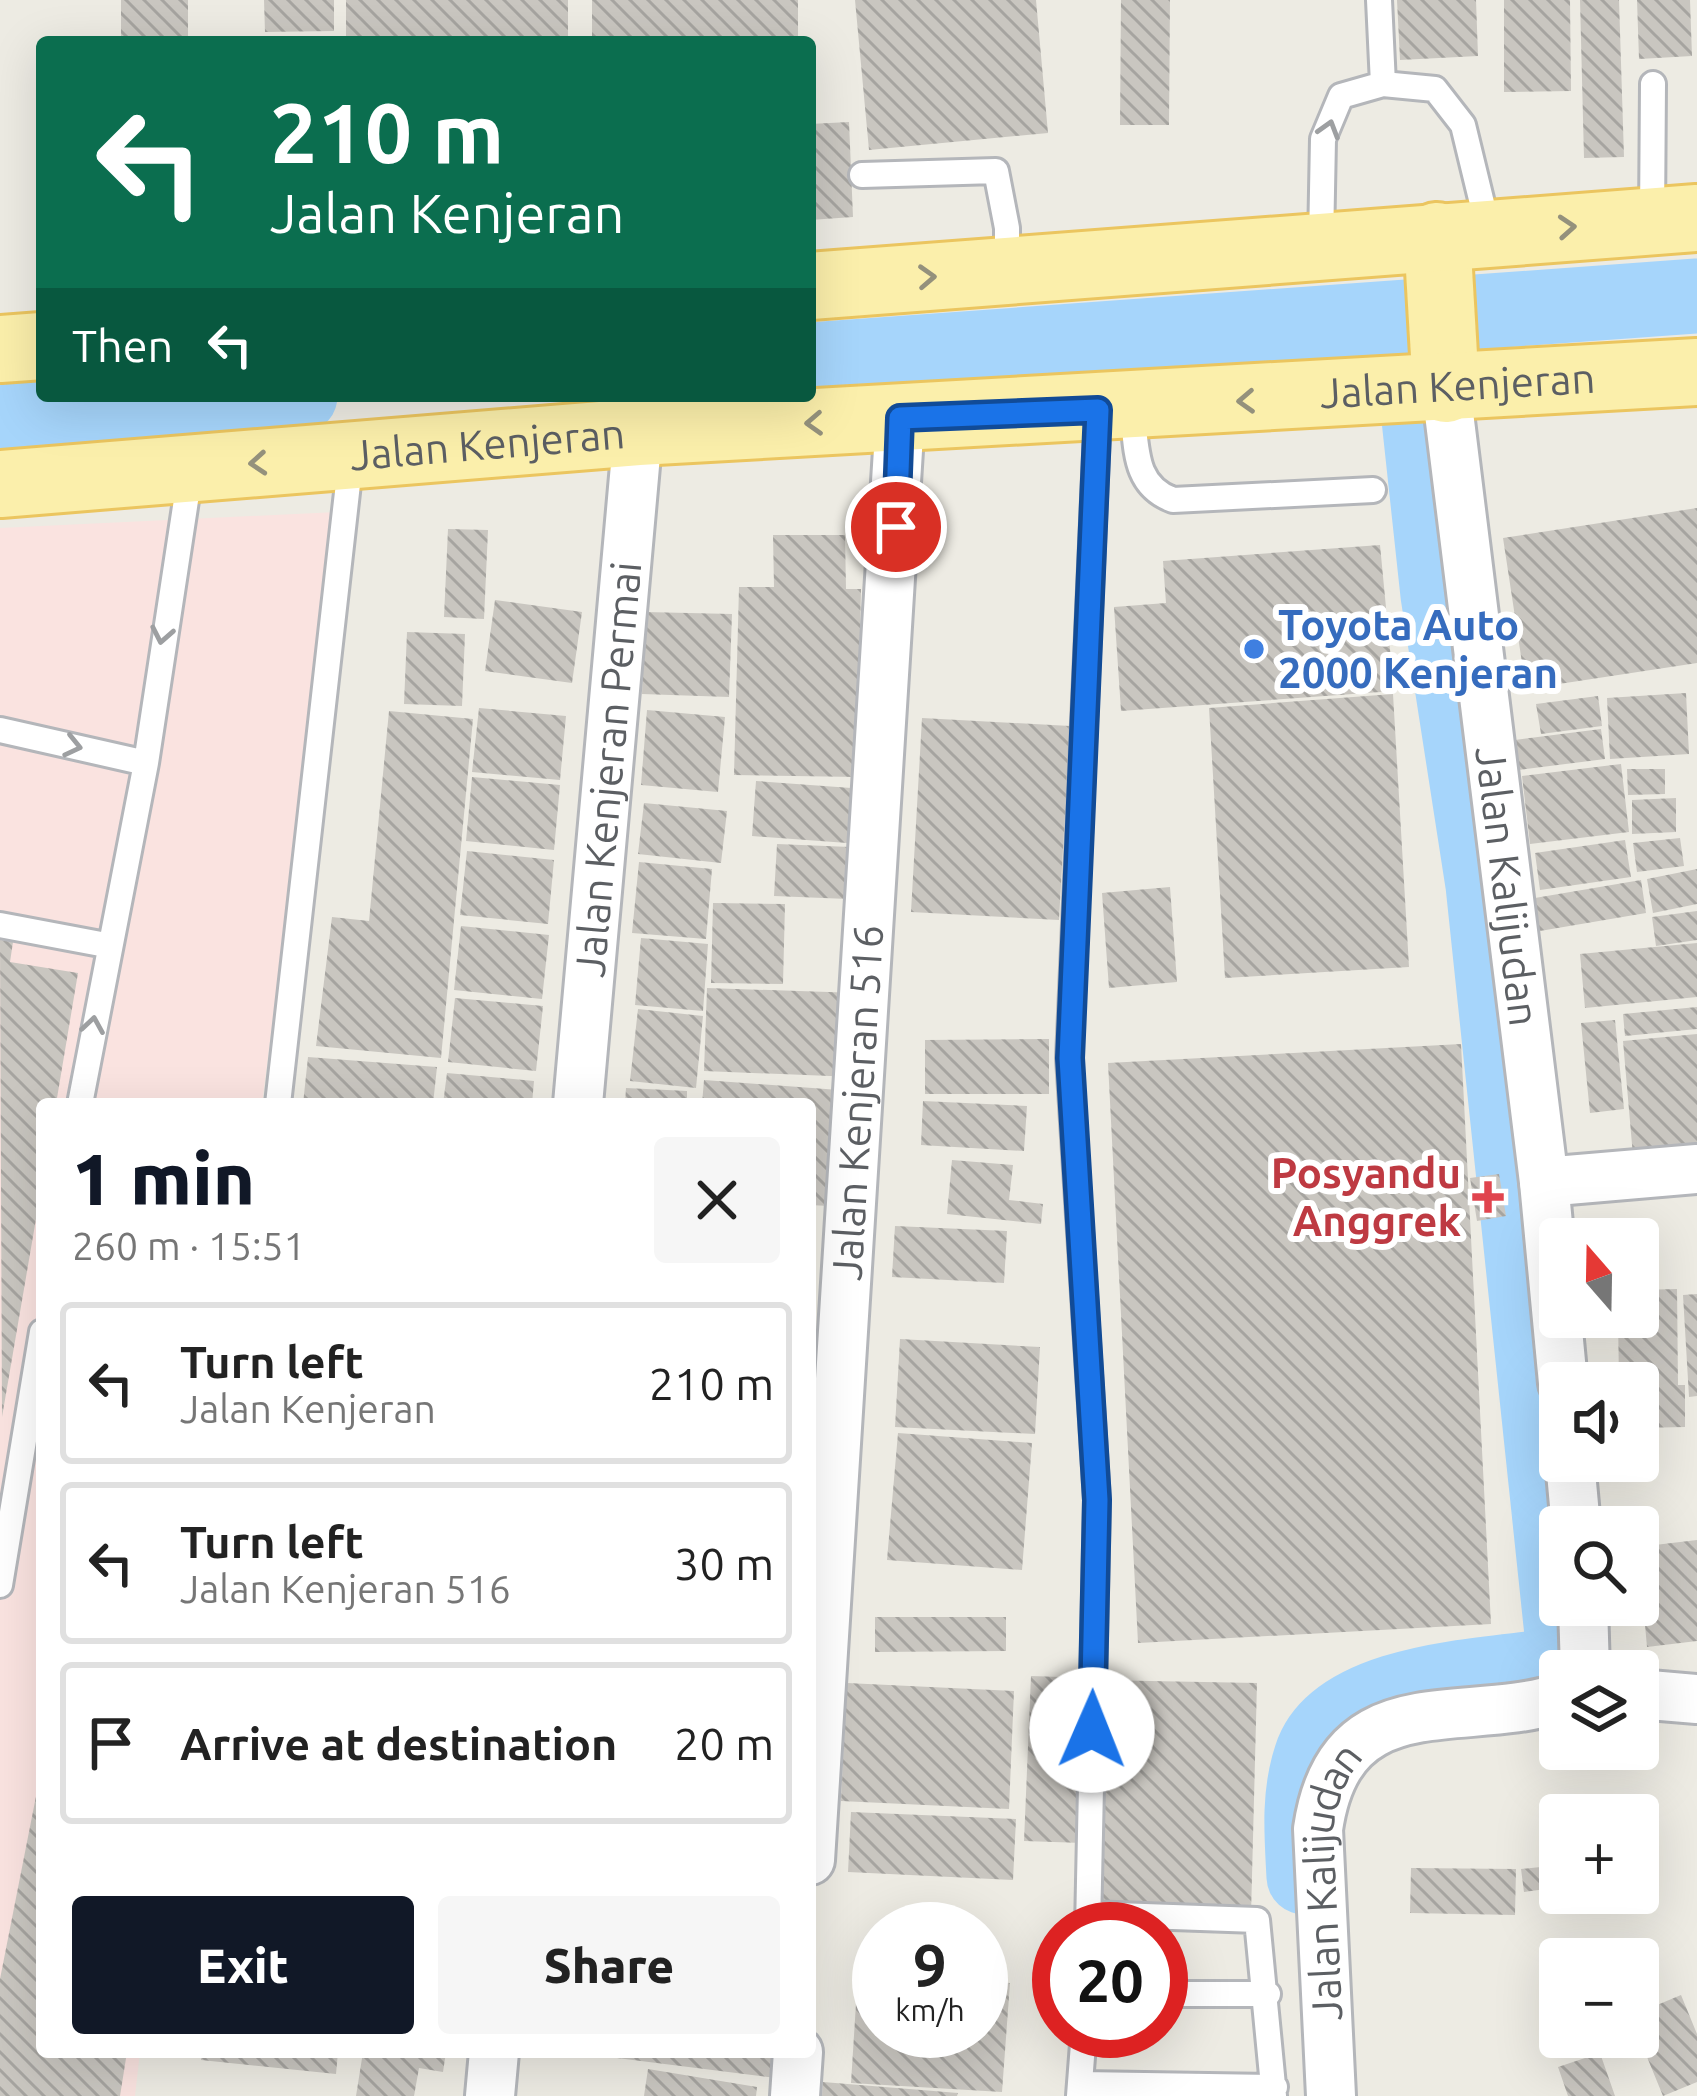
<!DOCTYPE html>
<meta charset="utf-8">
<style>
:root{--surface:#fff;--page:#f6f6f6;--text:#222;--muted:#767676;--line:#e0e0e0;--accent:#111827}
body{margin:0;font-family:Ubuntu,sans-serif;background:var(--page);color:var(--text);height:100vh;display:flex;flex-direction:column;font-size:45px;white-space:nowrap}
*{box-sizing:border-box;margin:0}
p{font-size:39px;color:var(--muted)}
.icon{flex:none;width:66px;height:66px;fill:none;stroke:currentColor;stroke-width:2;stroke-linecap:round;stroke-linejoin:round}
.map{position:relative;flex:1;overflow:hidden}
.sheet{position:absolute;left:36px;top:1098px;width:780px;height:960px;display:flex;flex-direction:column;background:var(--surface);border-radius:12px;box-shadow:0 12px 48px #0002}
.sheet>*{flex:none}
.guide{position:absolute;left:36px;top:36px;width:780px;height:366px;border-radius:12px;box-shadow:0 12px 48px #0002;background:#0b6e4f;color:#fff;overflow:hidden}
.needle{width:78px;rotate:340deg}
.buttons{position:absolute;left:1539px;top:1218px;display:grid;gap:24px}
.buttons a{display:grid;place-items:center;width:120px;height:120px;border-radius:12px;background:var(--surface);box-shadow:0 12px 48px #0002;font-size:60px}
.speed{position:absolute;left:852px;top:1902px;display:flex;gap:24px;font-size:60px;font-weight:700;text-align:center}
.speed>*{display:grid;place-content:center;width:156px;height:156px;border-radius:50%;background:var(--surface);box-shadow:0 12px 48px #0002;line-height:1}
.speed small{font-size:30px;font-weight:400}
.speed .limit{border:18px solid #d22;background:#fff;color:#111}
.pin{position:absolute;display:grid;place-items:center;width:102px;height:102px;color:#fff;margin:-51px;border:6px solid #fff;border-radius:50%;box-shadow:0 3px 12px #0007}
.me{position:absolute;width:132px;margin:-66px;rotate:1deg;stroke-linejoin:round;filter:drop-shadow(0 0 9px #0008)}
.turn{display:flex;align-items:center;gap:42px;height:252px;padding:0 36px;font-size:54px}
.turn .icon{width:156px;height:156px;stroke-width:2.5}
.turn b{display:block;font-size:84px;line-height:102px}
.then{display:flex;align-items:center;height:114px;padding:0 36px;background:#0003;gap:24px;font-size:45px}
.round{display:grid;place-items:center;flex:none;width:126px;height:126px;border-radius:12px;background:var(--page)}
.overview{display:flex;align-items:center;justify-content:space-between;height:204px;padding:0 36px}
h1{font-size:72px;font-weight:800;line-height:90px;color:var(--accent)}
.cta{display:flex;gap:24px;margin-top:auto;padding:24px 36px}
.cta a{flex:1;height:138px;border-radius:12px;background:var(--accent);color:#fff;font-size:48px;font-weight:800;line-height:138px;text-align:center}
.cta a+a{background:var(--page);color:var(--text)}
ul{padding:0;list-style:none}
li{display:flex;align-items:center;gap:36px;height:162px;margin:0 24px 18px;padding:0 12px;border:6px solid var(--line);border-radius:12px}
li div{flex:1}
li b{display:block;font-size:45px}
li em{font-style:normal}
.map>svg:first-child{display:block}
.medical{fill:#fae3e0}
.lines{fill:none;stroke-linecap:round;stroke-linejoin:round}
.river{stroke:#a6d5fb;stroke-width:75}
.building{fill:url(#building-back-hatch)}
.service-casing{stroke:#b4b6ba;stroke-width:30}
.minor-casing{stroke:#b4b6ba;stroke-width:54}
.primary-casing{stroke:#ebc55f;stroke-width:72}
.service{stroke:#fff;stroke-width:24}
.minor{stroke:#fff;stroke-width:48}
.primary{stroke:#fbefab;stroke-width:66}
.oneway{stroke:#9d9fa1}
.oneway2{stroke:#94917c}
.route-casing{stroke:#114b97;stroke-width:30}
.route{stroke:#1a73e8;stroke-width:21}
.shop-dot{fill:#3f7fe0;stroke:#fff;stroke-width:4.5}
.health-dot{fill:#e0444e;stroke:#fff;stroke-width:4.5}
.labels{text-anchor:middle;stroke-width:12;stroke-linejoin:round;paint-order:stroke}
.street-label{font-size:42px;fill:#5c5f63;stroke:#fff}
.shop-label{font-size:42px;font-weight:bold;fill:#366cbe;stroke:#fff;text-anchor:start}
.health-label{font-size:42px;font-weight:bold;fill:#be3a42;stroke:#fff;text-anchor:end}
</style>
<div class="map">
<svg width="1697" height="2096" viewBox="0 0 1697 2096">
<defs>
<pattern id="building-back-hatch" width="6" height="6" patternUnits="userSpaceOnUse" patternTransform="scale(3)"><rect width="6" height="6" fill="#c9c6c0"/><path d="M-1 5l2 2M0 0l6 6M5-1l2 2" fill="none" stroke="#a6a4a0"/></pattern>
</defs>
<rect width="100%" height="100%" fill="#edebe3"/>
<path class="medical" d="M 337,512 L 262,1104 L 42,1104 L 42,2052 L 140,2052 L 135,2096 L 0,2096 L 0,528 Z"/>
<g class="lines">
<path class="river" d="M 810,360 L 1697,296
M 0,417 L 300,396
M 1304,1877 C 1302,1837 1298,1796 1311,1757 C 1336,1679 1485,1676 1552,1666 L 1564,1653 L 1483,885 L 1438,595 L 1419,419"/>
</g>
<path class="building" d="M 121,0 L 188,0 L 188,42 L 121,42 Z
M 264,0 L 334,0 L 334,31 L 265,32 Z
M 346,0 L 568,0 L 568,42 L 346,42 Z
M 592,0 L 798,0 L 798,42 L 592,42 Z
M 855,0 L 1036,0 L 1048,133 L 869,150 Z
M 1121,0 L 1170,0 L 1169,125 L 1120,125 Z
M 1397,0 L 1476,0 L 1478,56 L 1400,60 Z
M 1504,0 L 1570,0 L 1571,91 L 1504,92 Z
M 1580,0 L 1619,0 L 1624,157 L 1584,158 Z
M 1637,0 L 1690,0 L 1692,56 L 1639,59 Z
M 849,122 L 853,217 L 810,220 L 810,124 Z
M 1697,508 L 1697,663 L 1526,689 L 1503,538 Z
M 448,529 L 488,530 L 484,619 L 444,617 Z
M 773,535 L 845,535 L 846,589 L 861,589 L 857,777 L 734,775 L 739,587 L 774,587 Z
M 1380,545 L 1394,691 L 1121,711 L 1114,607 L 1166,603 L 1163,561 Z
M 495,600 L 582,612 L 572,683 L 485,671 Z
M 645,612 L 732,614 L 729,697 L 642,694 Z
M 407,632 L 465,634 L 462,706 L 404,704 Z
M 1686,693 L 1689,754 L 1610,759 L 1607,698 Z
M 1393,694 L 1409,967 L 1225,978 L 1209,708 Z
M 1598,696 L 1602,726 L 1541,734 L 1536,704 Z
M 479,708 L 566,716 L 560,780 L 472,772 Z
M 647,710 L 725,717 L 718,792 L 641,785 Z
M 389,711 L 473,719 L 441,1058 L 316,1046 L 332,917 L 369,921 Z
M 922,718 L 1070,726 L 1059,920 L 911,912 Z
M 1601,729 L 1605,759 L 1519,770 L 1515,740 Z
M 1621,764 L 1629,832 L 1530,844 L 1522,776 Z
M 1627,769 L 1665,769 L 1665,794 L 1628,795 Z
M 472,777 L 560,785 L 554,850 L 466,841 Z
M 756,781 L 865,789 L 861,844 L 752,836 Z
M 1676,798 L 1676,832 L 1632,834 L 1632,800 Z
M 644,803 L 727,811 L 721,863 L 638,854 Z
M 1680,838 L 1684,866 L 1637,872 L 1633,843 Z
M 1625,840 L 1631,877 L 1540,890 L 1535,853 Z
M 777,844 L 850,847 L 848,899 L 774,896 Z
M 467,851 L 554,860 L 548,924 L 460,915 Z
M 639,862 L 712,869 L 706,939 L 632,933 Z
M 1697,869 L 1697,904 L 1653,913 L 1647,879 Z
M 1641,880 L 1646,913 L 1534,932 L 1529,899 Z
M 1170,887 L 1177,982 L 1109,988 L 1102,893 Z
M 713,903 L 785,904 L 783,984 L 711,983 Z
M 1697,911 L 1697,940 L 1656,946 L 1652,917 Z
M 461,926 L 549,935 L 542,999 L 454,990 Z
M 641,938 L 708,944 L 703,1011 L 635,1005 Z
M 0,940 L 13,942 L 10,962 L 78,973 L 56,1104 L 42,1104 L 42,1184 L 2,1417 Z
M 1697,943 L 1697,997 L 1585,1008 L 1580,954 Z
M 707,988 L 858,993 L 855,1077 L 704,1071 Z
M 455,998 L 543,1006 L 536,1071 L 448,1062 Z
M 1697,1007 L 1697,1029 L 1625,1036 L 1623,1014 Z
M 638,1009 L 703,1016 L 696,1088 L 630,1081 Z
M 1615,1020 L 1624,1109 L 1590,1113 L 1581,1023 Z
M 1697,1034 L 1697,1149 L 1633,1156 L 1623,1041 Z
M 1049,1039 L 1049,1094 L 925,1094 L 925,1040 Z
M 1461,1044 L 1491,1624 L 1138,1643 L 1108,1063 Z
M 308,1057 L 437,1067 L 433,1104 L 303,1104 Z
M 447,1073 L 534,1081 L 532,1104 L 443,1104 Z
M 704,1080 L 839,1090 L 829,1206 L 810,1205 L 810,1104 L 702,1104 Z
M 626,1088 L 687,1091 L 687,1104 L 625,1104 Z
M 923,1101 L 1027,1106 L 1024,1151 L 921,1145 Z
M 952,1160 L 1013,1165 L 1009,1200 L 1043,1204 L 1041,1224 L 947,1214 Z
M 1499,1174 L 1506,1216 L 1477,1221 L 1470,1178 Z
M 895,1226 L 1007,1231 L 1004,1283 L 892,1277 Z
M 1677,1289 L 1678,1385 L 1685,1385 L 1685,1427 L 1638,1428 L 1638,1383 L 1619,1383 L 1618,1317 L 1638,1317 L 1638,1290 Z
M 1697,1294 L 1697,1396 L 1689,1397 L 1683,1295 Z
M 900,1339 L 1040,1347 L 1035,1434 L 895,1427 Z
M 898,1433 L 1032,1443 L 1022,1570 L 887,1560 Z
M 1697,1540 L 1697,1641 L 1647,1647 L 1638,1547 Z
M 875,1617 L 1006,1617 L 1006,1651 L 875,1652 Z
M 1031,1676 L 1090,1678 L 1083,1843 L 1024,1841 Z
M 1097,1680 L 1257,1683 L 1251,1915 L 1091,1912 Z
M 847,1683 L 1014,1691 L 1009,1809 L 841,1801 Z
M 40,1776 L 42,2052 L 127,2052 L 120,2096 L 0,2096 L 0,1979 Z
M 851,1812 L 1016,1819 L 1013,1880 L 848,1872 Z
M 1560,1865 L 1560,1887 L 1524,1892 L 1521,1869 Z
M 1411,1868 L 1516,1869 L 1515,1915 L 1410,1913 Z
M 858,1972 L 879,1974 L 879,2031 L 981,2031 L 981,1981 L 1010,1983 L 1002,2092 L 851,2083 Z
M 1681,1995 L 1697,2034 L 1697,2082 L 1663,2096 L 1638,2035 L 1638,2013 Z
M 202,2052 L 338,2052 L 336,2074 L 201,2060 Z
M 363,2052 L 446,2052 L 443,2072 L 419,2068 L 414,2096 L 356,2096 Z
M 618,2052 L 780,2052 L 776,2078 L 617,2058 Z
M 1600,2053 L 1615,2096 L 1568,2096 L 1558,2067 Z
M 648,2069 L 757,2087 L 756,2096 L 644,2096 Z
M 823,2082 L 958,2093 L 957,2096 L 822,2096 Z"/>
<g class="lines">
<defs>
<path id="service" d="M 1379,0 L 1383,84
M 862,175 L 996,171 L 1007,228 L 1007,266
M 1652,219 L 1653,84
M 1321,243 L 1323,139 L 1341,96 L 1383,84 L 1435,89 L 1463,125 L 1489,232
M 1132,409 C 1137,448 1133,485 1173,500 L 1373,490
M 0,730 L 146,763
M 0,925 L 106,945
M 80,1104 L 146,763 L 190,474
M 278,1104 L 351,457
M 0,1585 L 42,1332
M 1088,1914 L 1257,1920 L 1274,2096
M 1088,1929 L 1097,1500 L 1069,1058 L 1098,410
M 1161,1994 L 1268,1994
M 1081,2084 L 1275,2087
M 1079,2096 L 1084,2031"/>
<g id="minor">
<path id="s1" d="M 1446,389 L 1544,1182 L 1563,1383"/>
<path id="s2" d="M 578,1104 L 638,432"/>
<path d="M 1544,1182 L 1697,1169"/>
<path d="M 1570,1461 L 1576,1527"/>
<path d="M 1583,1605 L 1585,1671"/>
<path d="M 1638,1694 L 1697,1699"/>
<path id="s3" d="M 810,1860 L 900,418"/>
<path d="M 490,2096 L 494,2052"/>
<path d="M 795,2096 L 798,2052"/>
<path id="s4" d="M 1331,2096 L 1318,1829 C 1340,1680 1460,1730 1560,1698"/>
</g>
<g id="primary">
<path d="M 1437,236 L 1446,389"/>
<path d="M 810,286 L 1697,218"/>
<path d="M 0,349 L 42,346"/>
<path id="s5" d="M 0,484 L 638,432 L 1697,372"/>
</g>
</defs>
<use href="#service" class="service-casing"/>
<use href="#minor" class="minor-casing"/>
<use href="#primary" class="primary-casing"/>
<use href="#service" class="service"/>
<use href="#minor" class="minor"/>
<use href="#primary" class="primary"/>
</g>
<defs><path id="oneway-chevron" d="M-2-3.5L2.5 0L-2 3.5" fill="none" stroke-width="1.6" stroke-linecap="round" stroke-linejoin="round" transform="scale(3)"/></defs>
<g class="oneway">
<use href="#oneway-chevron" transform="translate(1329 129) rotate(-73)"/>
<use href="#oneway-chevron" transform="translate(162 635) rotate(101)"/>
<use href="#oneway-chevron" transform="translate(73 746) rotate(13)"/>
<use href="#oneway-chevron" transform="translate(93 1025) rotate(-81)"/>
</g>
<g class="oneway2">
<use href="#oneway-chevron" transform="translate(1567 227) rotate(-4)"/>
<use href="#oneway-chevron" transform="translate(927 277) rotate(-3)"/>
<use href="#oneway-chevron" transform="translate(1246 401) rotate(177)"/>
<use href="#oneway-chevron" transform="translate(814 423) rotate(177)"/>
<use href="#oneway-chevron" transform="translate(258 463) rotate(176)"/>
</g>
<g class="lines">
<defs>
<path id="route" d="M 896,527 L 900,418 L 1098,410 L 1070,1058 L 1097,1500 L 1092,1730"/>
</defs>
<use href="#route" class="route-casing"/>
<use href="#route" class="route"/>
</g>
<circle class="shop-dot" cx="1254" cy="649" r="12"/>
<path class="health-dot" d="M1482 1179h12v12h12v12h-12v12h-12v-12h-12v-12h12z"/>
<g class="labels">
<g class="street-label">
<text dy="15" stroke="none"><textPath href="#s5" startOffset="1461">Jalan Kenjeran</textPath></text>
<text dy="15" stroke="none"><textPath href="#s5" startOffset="489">Jalan Kenjeran</textPath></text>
<text dy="15" stroke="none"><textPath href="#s2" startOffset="336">Jalan Kenjeran Permai</textPath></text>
<text dy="15" stroke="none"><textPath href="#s1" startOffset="501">Jalan Kalijudan</textPath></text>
<text dy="15" stroke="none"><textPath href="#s3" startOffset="759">Jalan Kenjeran 516</textPath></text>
<text dy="15" stroke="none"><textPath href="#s4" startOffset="216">Jalan Kalijudan</textPath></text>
</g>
<g class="shop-label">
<text x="1278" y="640">Toyota Auto<tspan x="1278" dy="48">2000 Kenjeran</tspan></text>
</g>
<g class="health-label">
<text x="1461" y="1188">Posyandu<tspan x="1461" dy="48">Anggrek</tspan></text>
</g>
</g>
</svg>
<div class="buttons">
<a><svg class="needle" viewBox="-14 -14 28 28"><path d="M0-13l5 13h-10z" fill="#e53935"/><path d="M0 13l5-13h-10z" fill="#767676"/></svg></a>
<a><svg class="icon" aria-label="sound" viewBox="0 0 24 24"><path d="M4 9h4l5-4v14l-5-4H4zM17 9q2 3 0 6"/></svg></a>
<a><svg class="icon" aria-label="search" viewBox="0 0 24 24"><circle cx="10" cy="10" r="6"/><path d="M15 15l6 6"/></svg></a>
<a><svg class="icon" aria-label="layers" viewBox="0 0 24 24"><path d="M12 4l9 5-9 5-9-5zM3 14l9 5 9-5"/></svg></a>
<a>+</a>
<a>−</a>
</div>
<div class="speed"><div>9<small>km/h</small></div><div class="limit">20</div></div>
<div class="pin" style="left:896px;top:527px;background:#d93025"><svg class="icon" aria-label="arrive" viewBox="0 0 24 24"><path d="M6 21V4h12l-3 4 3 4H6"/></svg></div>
<svg class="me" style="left:1092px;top:1730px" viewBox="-20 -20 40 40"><circle r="19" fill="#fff"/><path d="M0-13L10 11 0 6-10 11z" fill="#1a73e8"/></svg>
<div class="guide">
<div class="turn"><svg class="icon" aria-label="left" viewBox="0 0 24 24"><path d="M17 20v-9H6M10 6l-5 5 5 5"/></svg><div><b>210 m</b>Jalan Kenjeran</div></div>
<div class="then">Then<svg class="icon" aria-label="left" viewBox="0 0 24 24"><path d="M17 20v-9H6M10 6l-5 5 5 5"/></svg></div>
</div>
<section class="sheet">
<div class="overview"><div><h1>1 min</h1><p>260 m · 15:51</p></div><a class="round"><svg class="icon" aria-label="close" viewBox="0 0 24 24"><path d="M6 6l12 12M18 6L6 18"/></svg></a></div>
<ul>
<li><svg class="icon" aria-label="left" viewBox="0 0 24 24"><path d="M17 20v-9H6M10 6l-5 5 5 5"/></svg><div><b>Turn left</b><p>Jalan Kenjeran</p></div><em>210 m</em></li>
<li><svg class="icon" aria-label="left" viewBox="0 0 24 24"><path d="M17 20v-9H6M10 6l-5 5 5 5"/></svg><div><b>Turn left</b><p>Jalan Kenjeran 516</p></div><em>30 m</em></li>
<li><svg class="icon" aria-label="arrive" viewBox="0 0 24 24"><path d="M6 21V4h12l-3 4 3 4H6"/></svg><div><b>Arrive at destination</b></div><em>20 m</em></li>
</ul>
<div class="cta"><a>Exit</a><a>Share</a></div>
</section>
</div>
